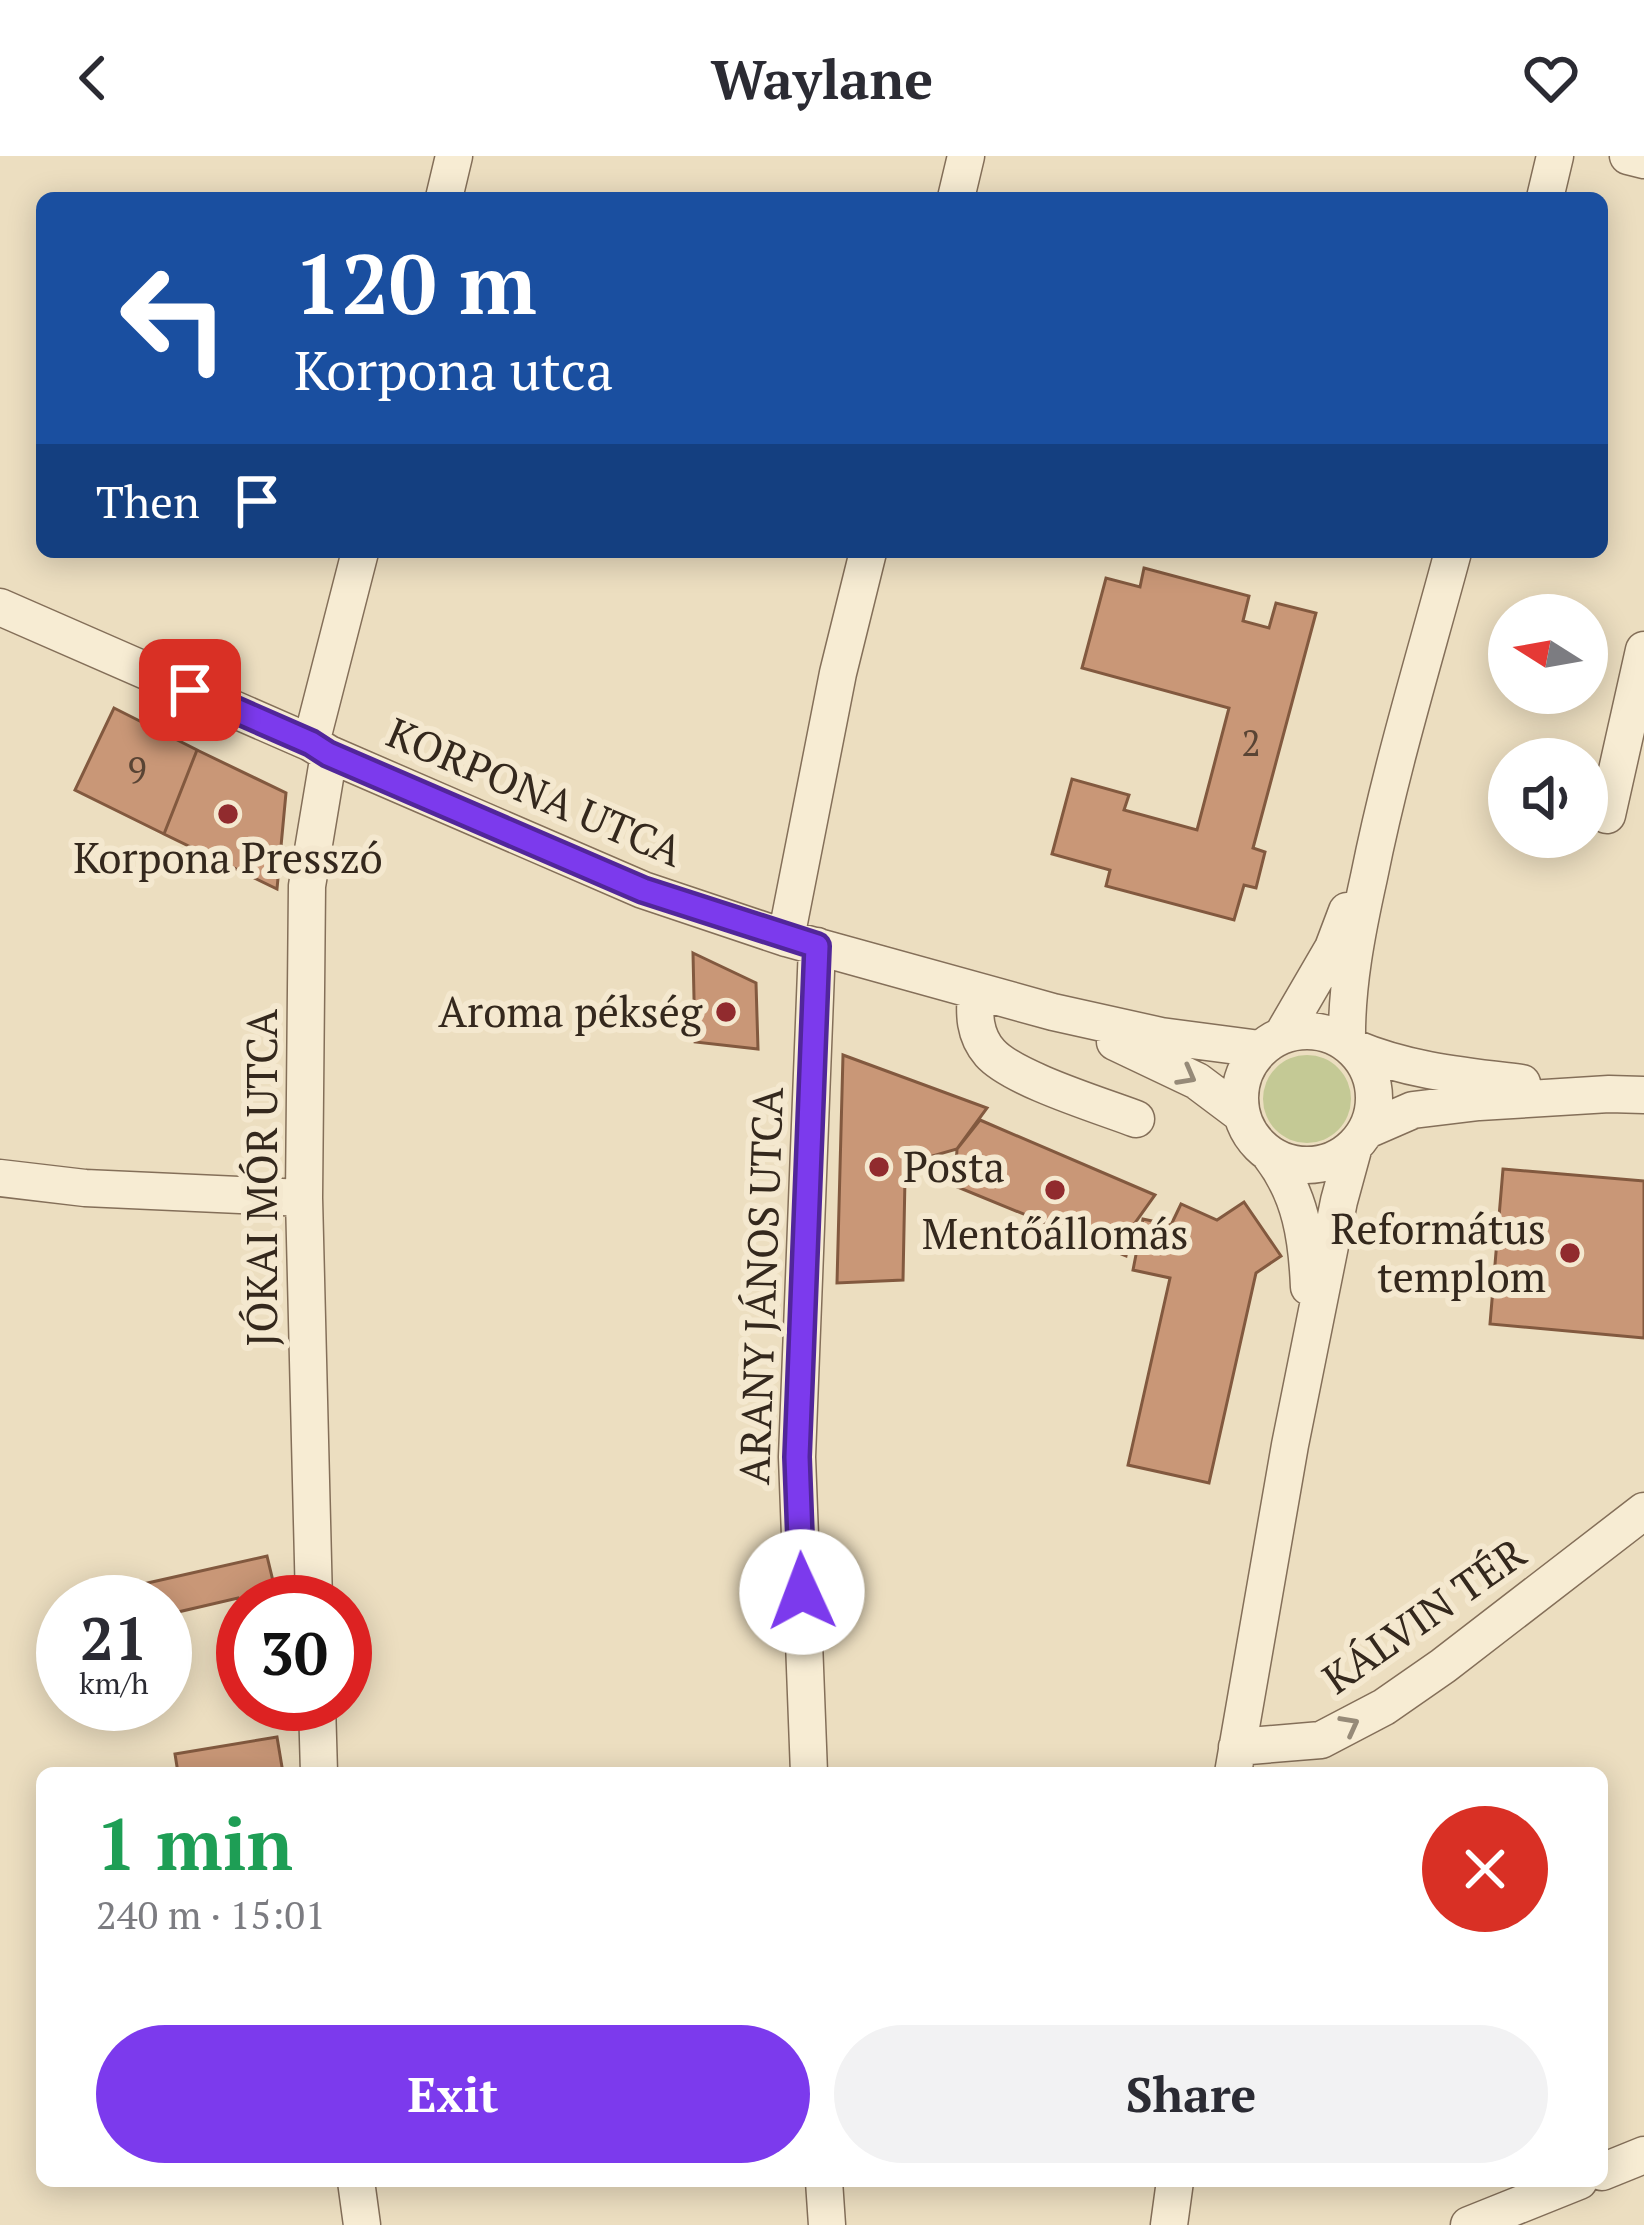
<!DOCTYPE html>
<meta charset="utf-8">
<style>
:root{--surface:#fff;--page:#f2f2f3;--text:#2b2b33;--muted:#7c7c81;--accent:#7c3aed}
body{margin:0;font-family:"PT Serif",serif;background:var(--page);color:var(--text);height:100vh;display:flex;flex-direction:column;font-size:45px;white-space:nowrap}
*{box-sizing:border-box;margin:0}
p{font-size:39px;color:var(--muted)}
.icon{flex:none;width:66px;height:66px;fill:none;stroke:currentColor;stroke-width:2;stroke-linecap:round;stroke-linejoin:round}
.map{position:relative;flex:1;overflow:hidden}
.drawer{position:absolute;left:36px;top:1611px;width:1572px;height:420px;display:flex;flex-direction:column;background:var(--surface);border-radius:18px;box-shadow:0 6px 30px #0003}
.drawer>*{flex:none}
.banner{position:absolute;left:36px;top:36px;width:1572px;height:366px;border-radius:18px;box-shadow:0 6px 30px #0003;background:#1a4fa0;color:#fff;overflow:hidden}
.needle{width:78px;rotate:281deg}
.fabs{position:absolute;left:1488px;top:438px;display:grid;gap:24px}
.fabs a{display:grid;place-items:center;width:120px;height:120px;border-radius:50%;background:var(--surface);box-shadow:0 6px 30px #0003;font-size:60px}
.speed{position:absolute;left:36px;top:1419px;display:flex;gap:24px;font-size:60px;font-weight:700;text-align:center}
.speed>*{display:grid;place-content:center;width:156px;height:156px;border-radius:50%;background:var(--surface);box-shadow:0 6px 30px #0003;line-height:1}
.speed small{font-size:30px;font-weight:400}
.speed .limit{border:18px solid #d22;background:#fff;color:#111}
.pin{position:absolute;display:grid;place-items:center;width:102px;height:102px;color:#fff;margin:-51px;border-radius:24px;box-shadow:0 6px 18px #0006}
.me{position:absolute;width:132px;margin:-66px;rotate:358deg;stroke-linejoin:round;filter:drop-shadow(0 0 9px #0008)}
.turn{display:flex;align-items:center;gap:42px;height:252px;padding:0 60px;font-size:54px}
.turn .icon{width:156px;height:156px;stroke-width:2.5}
.turn b{display:block;font-size:84px;line-height:102px}
.then{display:flex;align-items:center;height:114px;padding:0 60px;background:#0003;gap:24px;font-size:45px}
.round{display:grid;place-items:center;flex:none;width:126px;height:126px;border-radius:63px;background:var(--page)}
.overview{display:flex;align-items:center;justify-content:space-between;height:204px;padding:0 60px}
h1{font-size:72px;font-weight:700;line-height:90px;color:#1e9e55}
.action{display:flex;gap:24px;margin-top:auto;padding:24px 60px}
.action a{flex:1;height:138px;border-radius:72px;background:var(--accent);color:#fff;font-size:48px;font-weight:700;line-height:138px;text-align:center}
.action a+a{background:var(--page);color:var(--text)}
header{display:flex;justify-content:space-between;align-items:center;height:156px;padding:0 60px;background:var(--surface);font-size:54px;font-weight:700}
.map>svg:first-child{display:block}
.green{fill:#c4c995}
.building{fill:#c99777;stroke:#82593f;stroke-width:3}
.lines{fill:none;stroke-linecap:round;stroke-linejoin:round}
.minor-casing{stroke:#846f59;stroke-width:39}
.minor{stroke:#f7ecd3;stroke-width:36}
.oneway{stroke:#968a78}
.route-casing{stroke:#51269a;stroke-width:30}
.route{stroke:#7c3aed;stroke-width:21}
.poi-dot{fill:#912b2e;stroke:#f4e8cf;stroke-width:4.5}
.labels{text-anchor:middle;stroke-width:12;stroke-linejoin:round;paint-order:stroke}
.number-label{font-size:36px;fill:#594434}
.street-label{font-size:42px;fill:#34281d;stroke:#f4e8cf}
.poi-label{font-size:42px;fill:#34281d;stroke:#f4e8cf}
</style>
<header><svg class="icon" aria-label="back" viewBox="0 0 24 24"><path d="M15 5l-7 7 7 7"/></svg>Waylane<svg class="icon" aria-label="heart" viewBox="0 0 24 24"><path d="M12 20l-8-8c-3-5 5-10 8-4 3-6 11-1 8 4z"/></svg></header>
<div class="map">
<svg width="1644" height="2069" viewBox="0 0 1644 2069">
<rect width="100%" height="100%" fill="#ecdec0"/>
<path class="green" d="M1263 943a44 44 0 1 1 88 0a44 44 0 1 1-88 0Z"/>
<path class="building" d="M 1144,412 L 1249,440 L 1243,465 L 1269,472 L 1276,447 L 1316,457 L 1253,692 L 1265,696 L 1256,732 L 1244,729 L 1234,764 L 1106,730 L 1110,714 L 1052,698 L 1072,623 L 1129,639 L 1124,654 L 1197,674 L 1229,552 L 1082,512 L 1106,422 L 1140,431 Z
M 114,552 L 197,594 L 164,678 L 75,634 Z
M 197,594 L 286,637 L 277,733 L 164,678 Z
M 693,797 L 756,827 L 758,893 L 695,886 Z
M 843,899 L 987,952 L 957,993 L 932,1000 L 905,1022 L 903,1124 L 837,1127 Z
M 980,964 L 1155,1039 L 1132,1071 L 1126,1100 L 955,1030 L 957,993 Z
M 1503,1013 L 1644,1025 L 1644,1182 L 1490,1168 Z
M 1244,1046 L 1281,1100 L 1256,1117 L 1209,1327 L 1128,1309 L 1170,1122 L 1133,1114 L 1143,1063 L 1171,1069 L 1181,1048 L 1217,1064 Z
M 267,1400 L 278,1446 L 243,1446 L 243,1458 L 238,1442 L 165,1459 L 165,1446 L 133,1446 L 130,1431 Z
M 277,1581 L 283,1617 L 178,1617 L 175,1598 Z"/>
<g class="lines">
<defs>
<path id="minor" d="M 1628,0 L 1644,4
M 444,42 L 454,0
M 956,42 L 966,0
M 1545,42 L 1555,0
M 0,451 L 311,587 L 329,598 L 643,734 L 786,782 L 1053,856 L 1161,880 L 1260,893
M 311,587 L 360,396
M 1607,659 L 1644,494
M 786,782 L 838,517 L 868,396
M 976,835 C 974,858 974,879 990,897 C 1013,923 1102,950 1136,963
M1240 942a67 67 0 1 1 134 0a67 67 0 1 1-134 0Z
M 1283,878 L 1333,792 L 1347,755
M 1115,886 L 1197,925 L 1241,958
M 1347,886 C 1346,831 1357,775 1369,721 C 1391,611 1424,504 1453,396
M 1354,892 C 1408,915 1464,920 1522,927
M 1367,974 L 1413,954 L 1479,946 L 1609,938 L 1644,939
M 1270,999 C 1301,1039 1307,1083 1309,1131
M 0,1022 L 85,1032 L 304,1042
M 314,1446 L 304,1042 L 307,730 L 329,598
M 317,1548 L 319,1617
M 1237,1591 L 1321,1584 L 1384,1551 L 1443,1510 L 1644,1355
M 809,1617 L 797,1301 L 817,790
M 1233,1617 L 1290,1289 L 1339,1045 L 1354,990
M 1602,2016 L 1644,1999
M 356,2025 L 362,2069
M 824,2025 L 827,2069
M 1169,2069 L 1175,2025
M 1469,2069 L 1579,2025"/>
</defs>
<use href="#minor" class="minor-casing"/>
<use href="#minor" class="minor"/>
</g>
<defs><path id="oneway-chevron" d="M-2-3.5L2.5 0L-2 3.5" fill="none" stroke-width="1.6" stroke-linecap="round" stroke-linejoin="round" transform="scale(3)"/></defs>
<g class="oneway">
<use href="#oneway-chevron" transform="translate(1187 920) rotate(29)"/>
<use href="#oneway-chevron" transform="translate(1350 1569) rotate(-28)"/>
</g>
<g class="lines">
<defs>
<path id="route" d="M 190,534 L 311,587 L 328,598 L 643,734 L 817,790 L 797,1301 L 802,1436"/>
</defs>
<use href="#route" class="route-casing"/>
<use href="#route" class="route"/>
</g>
<g class="poi-dot">
<circle cx="228" cy="658" r="12"/>
<circle cx="726" cy="856" r="12"/>
<circle cx="879" cy="1011" r="12"/>
<circle cx="1055" cy="1034" r="12"/>
<circle cx="1570" cy="1097" r="12"/>
</g>
<g class="labels">
<g class="number-label">
<text x="1251" y="600">2</text>
<text x="137" y="627">9</text>
</g>
<g class="street-label">
<text transform="translate(535 636) rotate(23)" y="15">KORPONA UTCA</text>
<text transform="translate(262 1022) rotate(-90)" y="15">JÓKAI MÓR UTCA</text>
<text transform="translate(761 1130) rotate(-88)" y="15">ARANY JÁNOS UTCA</text>
<text transform="translate(1424 1460) rotate(-35)" y="15">KÁLVIN TÉR</text>
</g>
<g class="poi-label">
<text x="228" y="717">Korpona Presszó</text>
<text x="702" y="871" text-anchor="end">Aroma pékség</text>
<text x="903" y="1026" text-anchor="start">Posta</text>
<text x="1546" y="1088" text-anchor="end">Református<tspan x="1546" dy="48">templom</tspan></text>
<text x="1055" y="1093">Mentőállomás</text>
</g>
</g>
</svg>
<div class="fabs">
<a><svg class="needle" viewBox="-14 -14 28 28"><path d="M0-13l5 13h-10z" fill="#e53935"/><path d="M0 13l5-13h-10z" fill="#7c7c81"/></svg></a>
<a><svg class="icon" aria-label="sound" viewBox="0 0 24 24"><path d="M4 9h4l5-4v14l-5-4H4zM17 9q2 3 0 6"/></svg></a>
</div>
<div class="speed"><div>21<small>km/h</small></div><div class="limit">30</div></div>
<div class="pin" style="left:190px;top:534px;background:#d93025"><svg class="icon" aria-label="arrive" viewBox="0 0 24 24"><path d="M6 21V4h12l-3 4 3 4H6"/></svg></div>
<svg class="me" style="left:802px;top:1436px" viewBox="-20 -20 40 40"><circle r="19" fill="#fff"/><path d="M0-13L10 11 0 6-10 11z" fill="#7c3aed"/></svg>
<div class="banner">
<div class="turn"><svg class="icon" aria-label="left" viewBox="0 0 24 24"><path d="M17 20v-9H6M10 6l-5 5 5 5"/></svg><div><b>120 m</b>Korpona utca</div></div>
<div class="then">Then<svg class="icon" aria-label="arrive" viewBox="0 0 24 24"><path d="M6 21V4h12l-3 4 3 4H6"/></svg></div>
</div>
<section class="drawer">
<div class="overview"><div><h1>1 min</h1><p>240 m · 15:01</p></div><a class="round" style="background:#d93025;color:#fff"><svg class="icon" aria-label="close" viewBox="0 0 24 24"><path d="M6 6l12 12M18 6L6 18"/></svg></a></div>
<div class="action"><a>Exit</a><a>Share</a></div>
</section>
</div>
